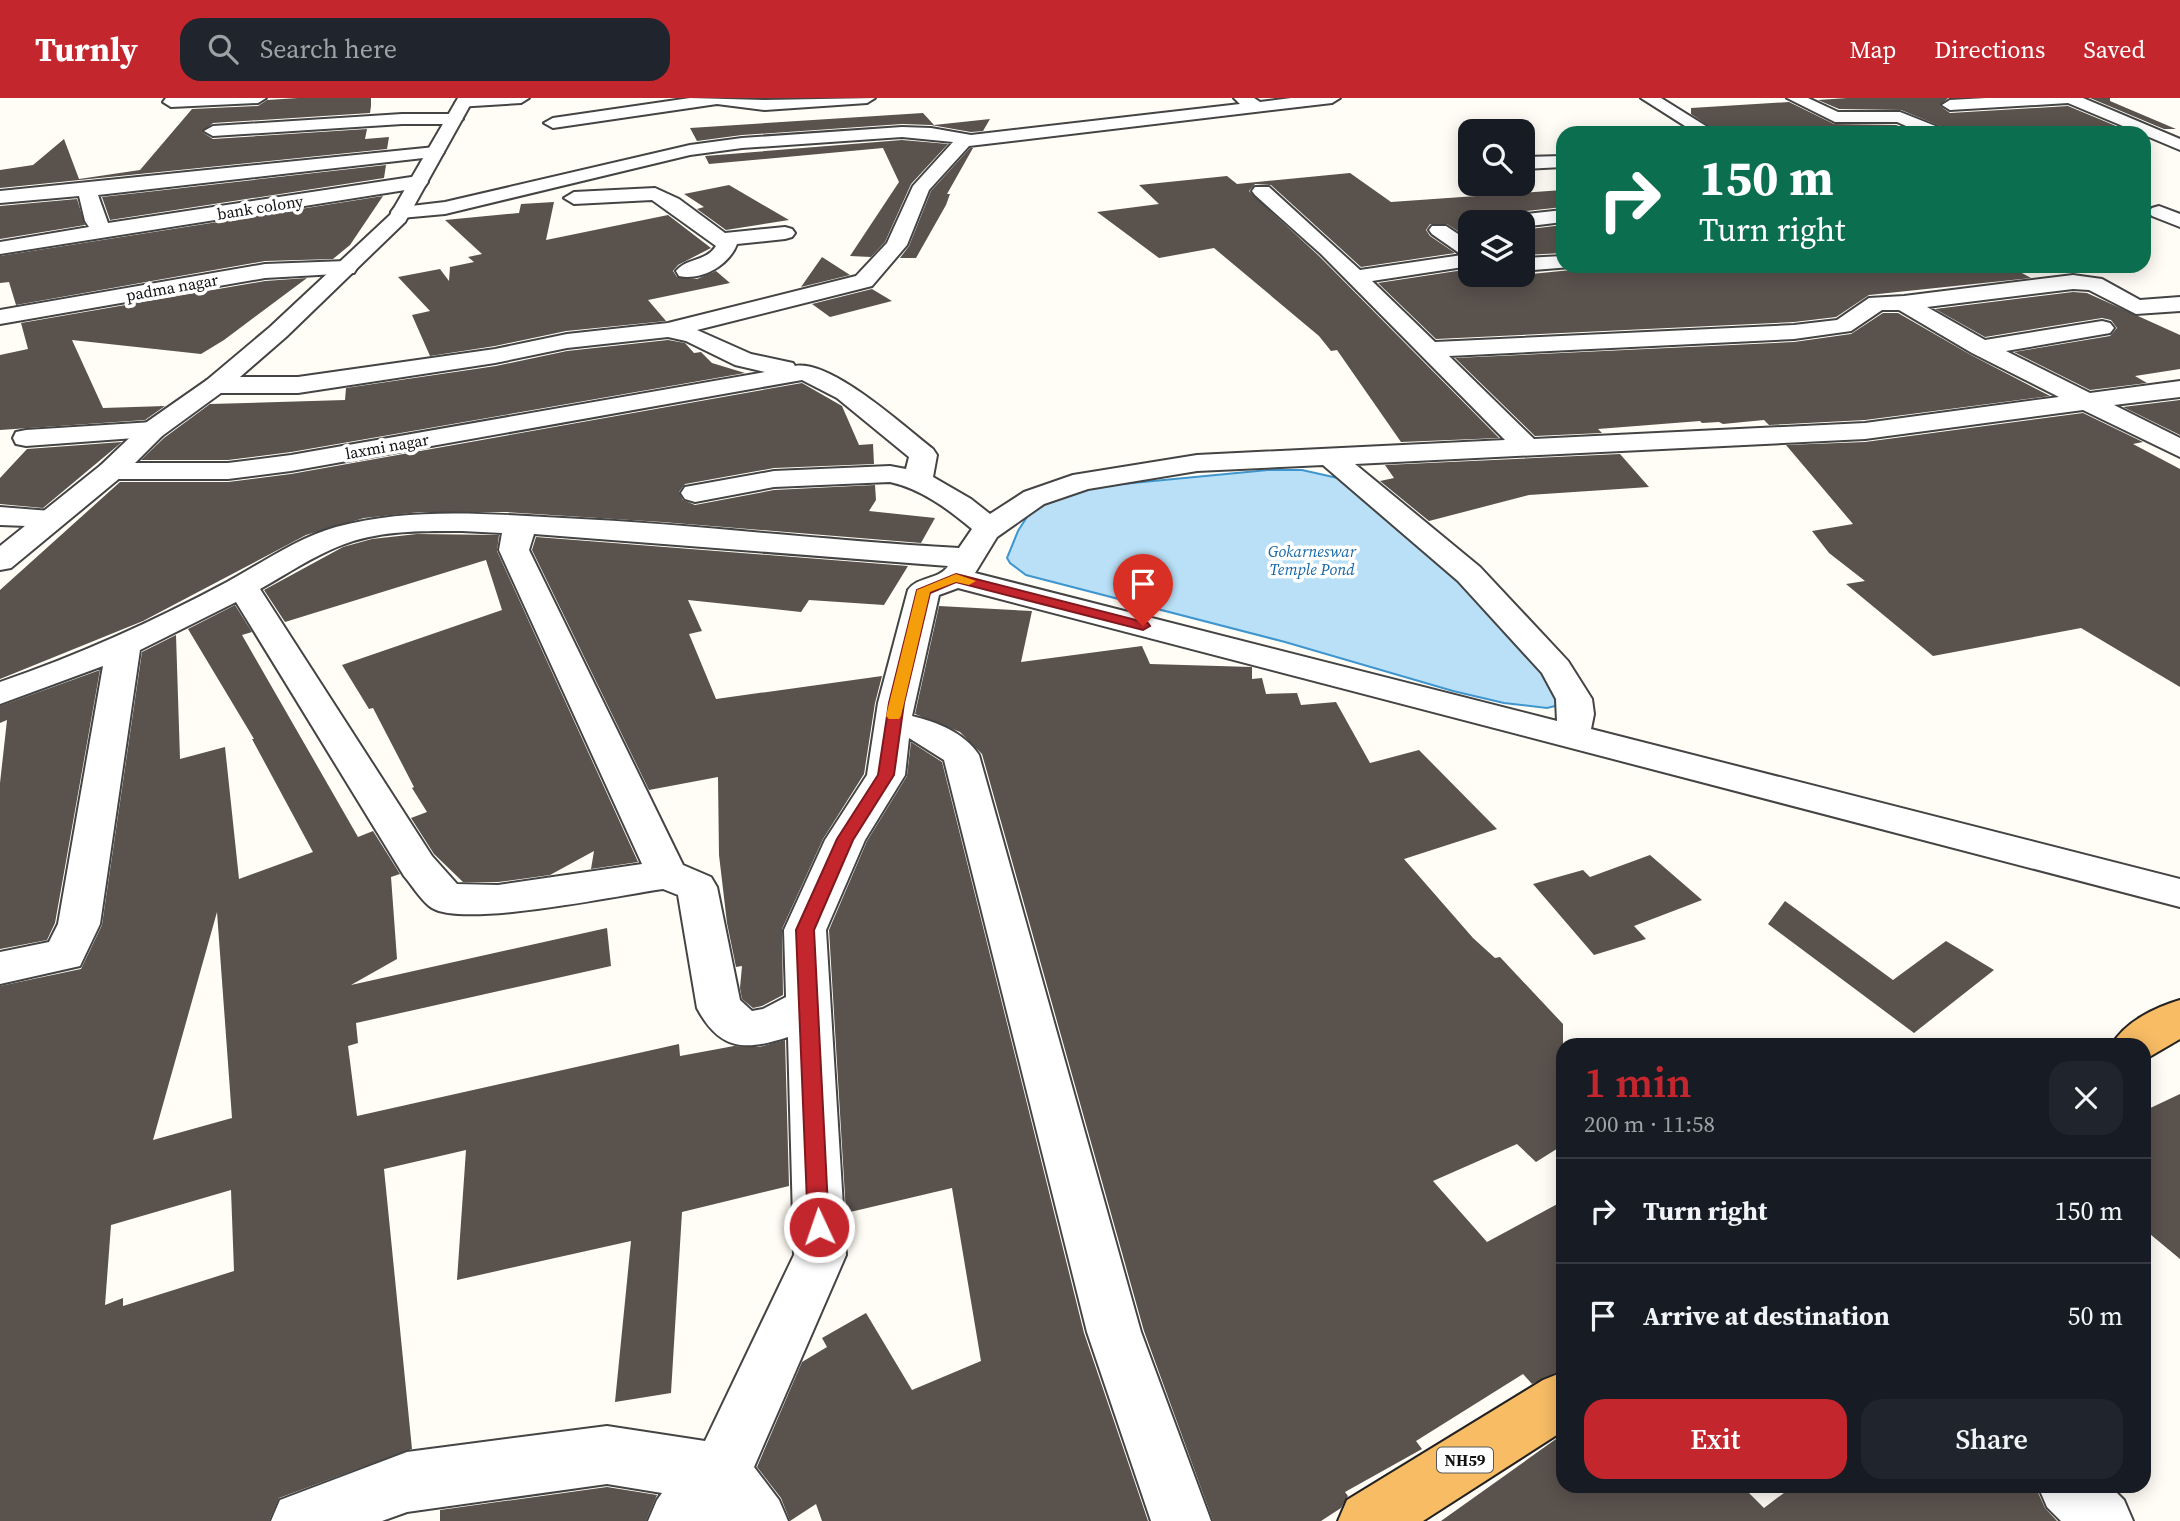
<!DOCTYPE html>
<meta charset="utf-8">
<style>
:root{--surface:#171b24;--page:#20242c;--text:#f1f3f6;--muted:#9ea1a6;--line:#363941;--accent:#c4262e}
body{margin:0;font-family:"Source Serif 4",serif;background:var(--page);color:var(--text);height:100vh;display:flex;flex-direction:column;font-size:26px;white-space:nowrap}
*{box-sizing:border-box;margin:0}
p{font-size:23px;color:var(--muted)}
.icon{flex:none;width:38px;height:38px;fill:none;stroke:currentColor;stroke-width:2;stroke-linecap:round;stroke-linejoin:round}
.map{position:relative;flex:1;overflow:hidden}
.details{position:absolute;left:1556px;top:940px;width:595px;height:455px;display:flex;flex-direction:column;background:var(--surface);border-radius:21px;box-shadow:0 4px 18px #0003}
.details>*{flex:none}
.banner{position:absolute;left:1556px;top:28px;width:595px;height:147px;border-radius:21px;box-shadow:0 4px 18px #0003;background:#0b6e4f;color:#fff;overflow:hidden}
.buttons{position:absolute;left:1458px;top:21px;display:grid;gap:14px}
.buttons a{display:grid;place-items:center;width:77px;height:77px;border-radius:14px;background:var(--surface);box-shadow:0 4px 18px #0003;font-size:35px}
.pin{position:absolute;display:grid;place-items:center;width:60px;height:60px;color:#fff;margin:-72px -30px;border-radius:50% 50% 50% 0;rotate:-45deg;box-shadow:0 0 7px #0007}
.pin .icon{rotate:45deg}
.me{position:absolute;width:77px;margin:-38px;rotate:357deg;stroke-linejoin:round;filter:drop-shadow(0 0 5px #0008)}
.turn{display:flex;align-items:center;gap:24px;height:147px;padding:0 28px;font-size:32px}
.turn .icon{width:91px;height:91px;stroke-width:2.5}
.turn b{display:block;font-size:49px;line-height:60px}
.round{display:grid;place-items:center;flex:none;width:74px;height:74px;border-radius:21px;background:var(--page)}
.head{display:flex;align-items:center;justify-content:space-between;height:119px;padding:0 28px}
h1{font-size:42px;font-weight:600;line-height:52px;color:var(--accent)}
.button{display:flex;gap:14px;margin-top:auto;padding:14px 28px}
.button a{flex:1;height:80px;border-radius:21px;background:var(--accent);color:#fff;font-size:28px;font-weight:600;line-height:80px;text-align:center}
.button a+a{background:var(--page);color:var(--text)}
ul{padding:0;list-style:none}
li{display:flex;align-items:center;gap:21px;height:105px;padding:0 28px;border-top:2px solid var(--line)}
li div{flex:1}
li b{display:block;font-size:26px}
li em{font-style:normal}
header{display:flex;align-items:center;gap:42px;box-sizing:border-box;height:98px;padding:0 35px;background:var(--accent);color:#fff}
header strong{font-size:33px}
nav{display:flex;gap:38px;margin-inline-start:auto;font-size:24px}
.search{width:490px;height:63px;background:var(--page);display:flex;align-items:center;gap:18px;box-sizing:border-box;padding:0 24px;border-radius:21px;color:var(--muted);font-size:26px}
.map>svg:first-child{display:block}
.water{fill:#b9e0f7;stroke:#3f96cf;stroke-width:2}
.building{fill:#5a524d;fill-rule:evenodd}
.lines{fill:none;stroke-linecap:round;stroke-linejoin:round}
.minor-casing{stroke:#444;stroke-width:4}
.tertiary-casing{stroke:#444;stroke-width:4}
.trunk-casing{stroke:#222;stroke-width:4}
.minor{fill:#fff;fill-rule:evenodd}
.tertiary{fill:#fff;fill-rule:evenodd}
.trunk{fill:#f7bc64;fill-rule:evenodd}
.route{fill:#c4262e;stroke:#7f191e;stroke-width:2}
.slow{fill:#f59e0b}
.labels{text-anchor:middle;stroke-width:7;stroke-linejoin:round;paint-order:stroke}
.far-street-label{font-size:16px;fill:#111;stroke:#fff}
.far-water-label{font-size:16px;font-style:italic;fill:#1768a6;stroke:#fff}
.shield{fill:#fff;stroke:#585858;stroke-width:2}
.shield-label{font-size:16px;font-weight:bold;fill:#111}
</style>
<header>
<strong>Turnly</strong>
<div class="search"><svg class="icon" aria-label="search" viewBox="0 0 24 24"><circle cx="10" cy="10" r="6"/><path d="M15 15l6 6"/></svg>Search here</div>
<nav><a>Map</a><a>Directions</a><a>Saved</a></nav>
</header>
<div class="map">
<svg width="2180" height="1423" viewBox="0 0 2180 1423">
<rect width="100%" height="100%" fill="#fffdf5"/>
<path class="water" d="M 1268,372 L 1302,372 L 1342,381 L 1445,461 L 1553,579 L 1559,604 L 1555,608 L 1547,610 L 1504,605 L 1453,593 L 1285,544 L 1026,477 L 1010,465 L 1007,460 L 1018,433 L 1032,411 L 1048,400 L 1101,388 Z"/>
<path class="building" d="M 298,0 L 371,0 L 371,8 L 370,15 L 213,25 L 202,34 L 213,41 L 367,31 L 365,41 L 389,39 L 387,51 L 0,90 L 0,72 L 33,67 L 64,41 L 79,81 L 140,72 L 192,11 L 258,8 L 267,2 Z
M 1847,0 L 1948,0 L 1940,8 L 1950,15 L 2068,8 L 2128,33 L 2033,35 L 2025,31 L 1957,35 L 1901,12 L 1839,11 L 1818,2 Z
M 2090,0 L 2110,0 L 2110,3 L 2176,31 L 2164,31 Z
M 1789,4 L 1834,26 L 1896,27 L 1909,32 L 1881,35 L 1719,35 L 1691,16 L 1691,10 Z
M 923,15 L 934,27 L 990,21 L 983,33 L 971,34 L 931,27 L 902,26 L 742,37 L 697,43 L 690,30 Z
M 902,42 L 948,46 L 911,86 L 885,144 L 871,159 L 850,158 L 899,84 L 883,50 L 709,66 L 705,58 Z
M 970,50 L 973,50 L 947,96 L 950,96 L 946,107 L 916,160 L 900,160 L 909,148 L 931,93 Z
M 386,67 L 384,80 L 110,122 L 102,99 Z
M 1350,75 L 1391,104 L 1563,92 L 1563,109 L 1508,115 L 1500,118 L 1496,124 L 1470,124 L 1470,141 L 1447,126 L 1430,126 L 1426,132 L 1430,138 L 1455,155 L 1361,169 L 1271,87 L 1255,86 L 1249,93 L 1319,158 L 1499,340 L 1401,344 L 1337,252 L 1331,253 L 1319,238 L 1214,150 L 1159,160 L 1097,114 L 1159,106 L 1139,87 L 1227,78 L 1237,86 Z
M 729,87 L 789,122 L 726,132 L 697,111 L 704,109 L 684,96 Z
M 383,98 L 350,147 L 333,161 L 265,163 L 16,207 L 9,184 L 0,185 L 0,158 Z
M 77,101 L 85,127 L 0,141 L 0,108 Z
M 554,104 L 546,142 L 668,117 L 711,150 L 678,167 L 673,173 L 677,179 L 697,181 L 716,173 L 730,185 L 648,202 L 666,223 L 566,233 L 495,248 L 430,258 L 412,217 L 430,213 L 398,179 L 440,171 L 449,183 L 450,169 L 474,164 L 468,159 L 482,156 L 445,122 L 519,115 L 521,106 Z
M 1563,127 L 1563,155 L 1522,157 L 1522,132 Z
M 822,159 L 850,177 L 801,189 Z
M 1573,168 L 2009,168 L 2031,180 L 1869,197 L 1836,219 L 1794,224 L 1436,241 L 1378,185 L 1470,171 L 1470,177 L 1522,177 L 1571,172 Z
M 307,180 L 224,242 L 201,256 L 72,242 L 103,310 L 165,308 L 145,322 L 0,332 L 0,257 L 28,251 L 21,225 L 265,183 Z
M 872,191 L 892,203 L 830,219 L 812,206 Z
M 2073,194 L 2087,195 L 2180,237 L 2180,271 L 2135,278 L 2147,285 L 2090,292 L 2014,254 L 2110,238 L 2117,230 L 2111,222 L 2102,220 L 1985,239 L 1935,211 Z
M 1883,215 L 1898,215 L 1971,257 L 2050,298 L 1865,322 L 1769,327 L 1764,322 L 1723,326 L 1719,324 L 1702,325 L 1700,323 L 1598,331 L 1602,335 L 1535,338 L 1455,260 L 1794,244 L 1851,236 Z
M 668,242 L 685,245 L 694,255 L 701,254 L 712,265 L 745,275 L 291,354 L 228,362 L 141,362 L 164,340 L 210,306 L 345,302 L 346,290 L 496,268 L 567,253 Z
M 802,285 L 842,308 L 859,347 L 873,346 L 874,366 L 774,370 L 685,386 L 679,394 L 683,402 L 695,407 L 774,392 L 875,387 L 876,402 L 869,413 L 935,420 L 921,445 L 662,424 L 506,414 L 420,414 L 364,420 L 306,437 L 143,523 L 0,581 L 0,492 L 120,384 L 228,384 L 291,376 Z
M 2180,302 L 2180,337 L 2123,309 Z
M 2083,315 L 2143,344 L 2133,346 L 2180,371 L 2180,589 L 2081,530 L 1933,558 L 1846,486 L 1865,483 L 1829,455 L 1812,433 L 1853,426 L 1786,347 L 1865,344 Z
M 122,344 L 43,410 L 0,406 L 0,380 L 27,351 Z
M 1620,356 L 1649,389 L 1529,397 L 1429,423 L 1380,383 L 1394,380 L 1385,367 Z
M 417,436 L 499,437 L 497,453 L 638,764 L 591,771 L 594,753 L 550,777 L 498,784 L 463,784 L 434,756 L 411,720 L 427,714 L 412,690 L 414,689 L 373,610 L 369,611 L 342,567 L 502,512 L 486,462 L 285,524 L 264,492 L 343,449 L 372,441 Z
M 536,439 L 908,468 L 884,507 L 809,502 L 801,514 L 688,502 L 702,533 L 689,536 L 716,601 L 882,578 L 875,605 L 864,676 L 823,741 L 782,831 L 783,897 L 762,908 L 753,910 L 742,901 L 740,890 L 742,868 L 736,869 L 727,825 L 719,757 L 718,679 L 649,692 L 532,452 Z
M 235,507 L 252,534 L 242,537 L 358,739 L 373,733 L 400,776 L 391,779 L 397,861 L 351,887 L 607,830 L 611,868 L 356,925 L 358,945 L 348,948 L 357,1018 L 679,946 L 680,958 L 734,948 L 759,949 L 785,942 L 789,1088 L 682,1114 L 671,1295 L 615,1304 L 631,1143 L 457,1182 L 466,1052 L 384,1071 L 412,1351 L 279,1400 L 269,1423 L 0,1423 L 0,888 L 81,871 L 102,827 L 142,554 L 176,537 L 180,661 L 225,649 L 239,781 L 313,754 L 252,641 L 254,641 L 188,531 ZM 217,814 L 232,1020 L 153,1042 ZM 231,1092 L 234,1173 L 123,1208 L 123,1200 L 105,1207 L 111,1127 Z
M 939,508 L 1032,513 L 1021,564 L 1142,548 L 1150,566 L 1252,569 L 1252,581 L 1262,580 L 1266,596 L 1297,595 L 1301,607 L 1336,604 L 1370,665 L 1419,652 L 1497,731 L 1404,761 L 1473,840 L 1495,860 L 1500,859 L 1563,926 L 1563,1047 L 1536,1064 L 1517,1046 L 1433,1083 L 1487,1144 L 1563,1103 L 1563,1272 L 1532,1286 L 1523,1276 L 1416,1343 L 1422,1351 L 1345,1394 L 1348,1398 L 1341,1410 L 1321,1423 L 1213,1423 L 1144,1233 L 982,656 L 960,634 L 915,616 Z
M 100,572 L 55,825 L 47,842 L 0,851 L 0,685 L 7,622 L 0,625 L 0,608 Z
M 911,644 L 942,664 L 1084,1235 L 1148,1423 L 822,1423 L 816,1406 L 790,1423 L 781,1400 L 757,1369 L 802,1264 L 827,1249 L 822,1240 L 866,1215 L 912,1292 L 981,1263 L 952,1090 L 846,1115 L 829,832 L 867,743 L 907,678 Z
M 1650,757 L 1702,802 L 1634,828 L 1646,841 L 1594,857 L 1533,786 L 1583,772 L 1590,779 Z
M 1785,803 L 1893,882 L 1946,843 L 1994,872 L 1914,935 L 1768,826 Z
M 2180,996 L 2180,1161 L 2144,1131 L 2144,1013 Z
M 1563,1336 L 1563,1388 L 1742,1388 L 1764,1410 L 1793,1388 L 2035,1388 L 2045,1410 L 2057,1423 L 1441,1423 Z
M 607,1389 L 657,1397 L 646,1423 L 440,1423 L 440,1412 Z"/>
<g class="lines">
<defs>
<path id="minor" d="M 166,0 L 266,0 L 258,5 L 171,9 L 163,4 Z
M 463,0 L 529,0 L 521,5 L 457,9 L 455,5 Z
M 690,0 L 765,2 L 875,0 L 867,5 L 765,12 L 717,6 L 553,30 L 544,25 L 553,20 Z
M 1234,0 L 1254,0 L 1260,4 L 1291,0 L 1340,0 L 1332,5 L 969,48 L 929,92 L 907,147 L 872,188 L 697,232 L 751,256 L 793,265 L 795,268 C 832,262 903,328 933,351 L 937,357 L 933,379 L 971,401 L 990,416 L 1024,394 L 1073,377 L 1197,357 L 1505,342 L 1321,156 L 1255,97 L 1252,93 L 1255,89 L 1269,89 L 1360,172 L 1462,157 L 1432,136 L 1429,132 L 1432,128 L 1446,128 L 1470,144 L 1470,168 L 1372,183 L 1435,244 L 1794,227 L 1837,222 L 1869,200 L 1904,198 L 2073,177 L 2102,181 L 2140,202 L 2180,199 L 2180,213 L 2136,216 L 2089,192 L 2073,191 L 1927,209 L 1985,242 L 2102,223 L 2110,225 L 2114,230 L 2110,235 L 2006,253 L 2090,295 L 2180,283 L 2180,299 L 2114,307 L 2180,340 L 2180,359 L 2083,312 L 1865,341 L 1355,366 L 1480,469 L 1568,563 L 1592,601 L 1594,616 L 1591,631 L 2180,781 L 2180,809 L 958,490 L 939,497 L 912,618 C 937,624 965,635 979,657 L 1141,1234 L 1211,1423 L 1151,1423 L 1087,1234 L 944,662 L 909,640 L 905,677 L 865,742 L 826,832 L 846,1157 L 754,1369 L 779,1402 L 788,1423 L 648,1423 L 657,1402 L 662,1395 L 607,1386 L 407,1414 L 382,1423 L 271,1423 L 280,1402 L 407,1354 L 607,1328 L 705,1343 L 794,1157 L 788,939 C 745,953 720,953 697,910 L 678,797 L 663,791 C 620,797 465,830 432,810 C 422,804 412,787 404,778 L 236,504 L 140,552 L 100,826 L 80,868 L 0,886 L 0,854 L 49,844 L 58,826 L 103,568 L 0,606 L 0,584 C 79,557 154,523 227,484 C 262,465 297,440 336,429 C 410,409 487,416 563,420 C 695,426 827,443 959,450 L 972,431 C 947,410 921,391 890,384 L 774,389 L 695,404 L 685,401 L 681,395 L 685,389 L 774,373 L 890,368 L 906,371 L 909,359 L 837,300 L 802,282 L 291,373 L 228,381 L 111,381 L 101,379 L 97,373 L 101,367 L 111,365 L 228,365 L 291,357 L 765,274 L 735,267 L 686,243 L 668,239 L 567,250 L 495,265 L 298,295 L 216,295 L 207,292 L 203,287 L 207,282 L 216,279 L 298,279 L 495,251 L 567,236 L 668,225 L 856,178 L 887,145 L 913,88 L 953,44 L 902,39 L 742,50 L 690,57 L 445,116 L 401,120 L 394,118 L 391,114 L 394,110 L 445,104 L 690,47 L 742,40 L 902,29 L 931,30 L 971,37 L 1240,6 ZM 1882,212 L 1899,212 L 1972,255 L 2059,299 L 1865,325 L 1534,341 L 1449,258 L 1794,241 L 1851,233 ZM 1323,367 L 1458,483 L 1542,575 L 1556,601 L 1557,623 L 975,475 L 997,439 L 1044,406 L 1088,391 L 1197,373 ZM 462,433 L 502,435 L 499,452 L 642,766 L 498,787 L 457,786 L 432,758 L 260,491 C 287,476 313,458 342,447 C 380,432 422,433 462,433 ZM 534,436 L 948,468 C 939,482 918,478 908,492 L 878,605 L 867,677 L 825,742 L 784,832 L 786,899 L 763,911 L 752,913 L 740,902 L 717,789 L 711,779 L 683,767 L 529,452 Z
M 1641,0 L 1661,0 L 1717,35 L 1696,35 Z
M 1787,0 L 1808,0 L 1838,14 L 1900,14 L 1943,31 L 1946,35 L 1922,35 L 1897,24 L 1835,24 Z
M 1986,0 L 2083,0 L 2180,41 L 2180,52 L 2068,5 L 1950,12 L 1942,7 L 1950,2 Z
M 402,16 L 454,16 L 463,21 L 454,26 L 402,26 L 213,38 L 204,33 L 213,28 Z
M 435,49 L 444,54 L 441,58 L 98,97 L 108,125 L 418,78 L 425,80 L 428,84 L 425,88 L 418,90 L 0,156 L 0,144 L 89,129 L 85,123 L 79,98 L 0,105 L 0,93 Z
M 1563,58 L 1563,69 L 1522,71 L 1522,59 Z
M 655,90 L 679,101 L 725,135 L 785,129 L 792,131 L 795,135 L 792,139 L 785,141 L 737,146 C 729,167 702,183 679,178 L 676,173 C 686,160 706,164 716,148 L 652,102 L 574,106 L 564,100 L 574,94 Z
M 2159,108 L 2180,116 L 2180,129 L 2152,118 L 2149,114 L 2152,110 Z
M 1563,112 L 1563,124 L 1522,129 L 1522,124 L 1499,124 L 1502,120 L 1509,118 Z
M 1563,158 L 1563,168 L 1571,169 L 1522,173 L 1522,160 Z
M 346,163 L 354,165 L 357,170 L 354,175 L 265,180 L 0,226 L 0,212 L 265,166 Z
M 153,324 L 162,326 L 166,332 L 162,338 L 26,348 L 16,346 L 13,340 L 16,334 L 26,332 Z
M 0,409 L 63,414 L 68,420 L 63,426 L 53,429 L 0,427 Z
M 2038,1388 L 2110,1388 L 2124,1402 L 2133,1423 L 2061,1423 L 2047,1409 Z"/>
<path id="tertiary" d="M 458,0 L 474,0 L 405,124 L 286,239 L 225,292 L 162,338 L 121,379 L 11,470 L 0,472 L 0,448 L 101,367 L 144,326 L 207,282 L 270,229 L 390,117 Z"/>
<path id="trunk" d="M 2180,902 L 2180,941 L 2144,962 L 2144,947 L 2112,947 C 2124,924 2156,909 2180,902 Z
M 1563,1274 L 1563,1333 L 1423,1423 L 1338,1423 L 1347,1402 L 1543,1282 Z"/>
</defs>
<use href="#minor" class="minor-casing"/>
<use href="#tertiary" class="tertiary-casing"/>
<use href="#trunk" class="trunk-casing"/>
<use href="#minor" class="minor"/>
<use href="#tertiary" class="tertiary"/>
<use href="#trunk" class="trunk"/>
</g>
<path class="route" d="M 956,476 L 1148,525 L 1150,528 L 1143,532 L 956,484 L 930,495 L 904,605 L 894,677 L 853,742 L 814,832 L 829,1129 L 826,1136 L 819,1138 L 811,1136 L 808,1129 L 796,832 L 837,741 L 878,677 L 889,605 L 917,492 Z"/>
<path class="slow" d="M 956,476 L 976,483 L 969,487 L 956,484 L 930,494 L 901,618 L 899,621 L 889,621 L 886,618 L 917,492 Z"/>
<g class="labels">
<g class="far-street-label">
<text transform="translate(260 109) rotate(-9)" y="6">bank colony</text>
<text transform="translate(172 189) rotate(-10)" y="6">padma nagar</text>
<text transform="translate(387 348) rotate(-10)" y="6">laxmi nagar</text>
</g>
<g class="far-water-label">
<text x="1312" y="459">Gokarneswar<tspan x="1312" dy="18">Temple Pond</tspan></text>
</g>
<rect class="shield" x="1437" y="1349.5" width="56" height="25" rx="5"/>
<g class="shield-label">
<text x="1465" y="1368">NH59</text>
</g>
</g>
</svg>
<div class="buttons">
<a><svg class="icon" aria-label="search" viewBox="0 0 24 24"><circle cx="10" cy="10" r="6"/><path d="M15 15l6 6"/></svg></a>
<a><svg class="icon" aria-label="layers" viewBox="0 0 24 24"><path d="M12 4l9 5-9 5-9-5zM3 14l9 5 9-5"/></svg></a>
</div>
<div class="pin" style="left:1143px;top:528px;background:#d93025"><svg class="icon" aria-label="arrive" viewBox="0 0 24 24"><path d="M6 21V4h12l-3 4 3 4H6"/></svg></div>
<svg class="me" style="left:819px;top:1129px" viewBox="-20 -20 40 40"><circle r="17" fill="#c4262e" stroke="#fff" stroke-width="3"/><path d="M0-11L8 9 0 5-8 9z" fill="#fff"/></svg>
<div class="banner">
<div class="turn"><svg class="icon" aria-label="right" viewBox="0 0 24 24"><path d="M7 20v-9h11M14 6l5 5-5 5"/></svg><div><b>150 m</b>Turn right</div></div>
</div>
<section class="details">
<div class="head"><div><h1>1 min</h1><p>200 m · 11:58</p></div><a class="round"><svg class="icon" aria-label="close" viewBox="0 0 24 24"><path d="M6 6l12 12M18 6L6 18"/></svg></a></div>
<ul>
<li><svg class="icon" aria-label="right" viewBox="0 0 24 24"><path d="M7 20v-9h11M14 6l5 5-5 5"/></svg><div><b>Turn right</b></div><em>150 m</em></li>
<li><svg class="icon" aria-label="arrive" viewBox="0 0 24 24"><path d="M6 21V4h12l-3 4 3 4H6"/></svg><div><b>Arrive at destination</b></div><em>50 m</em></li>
</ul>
<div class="button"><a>Exit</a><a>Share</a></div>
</section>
</div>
